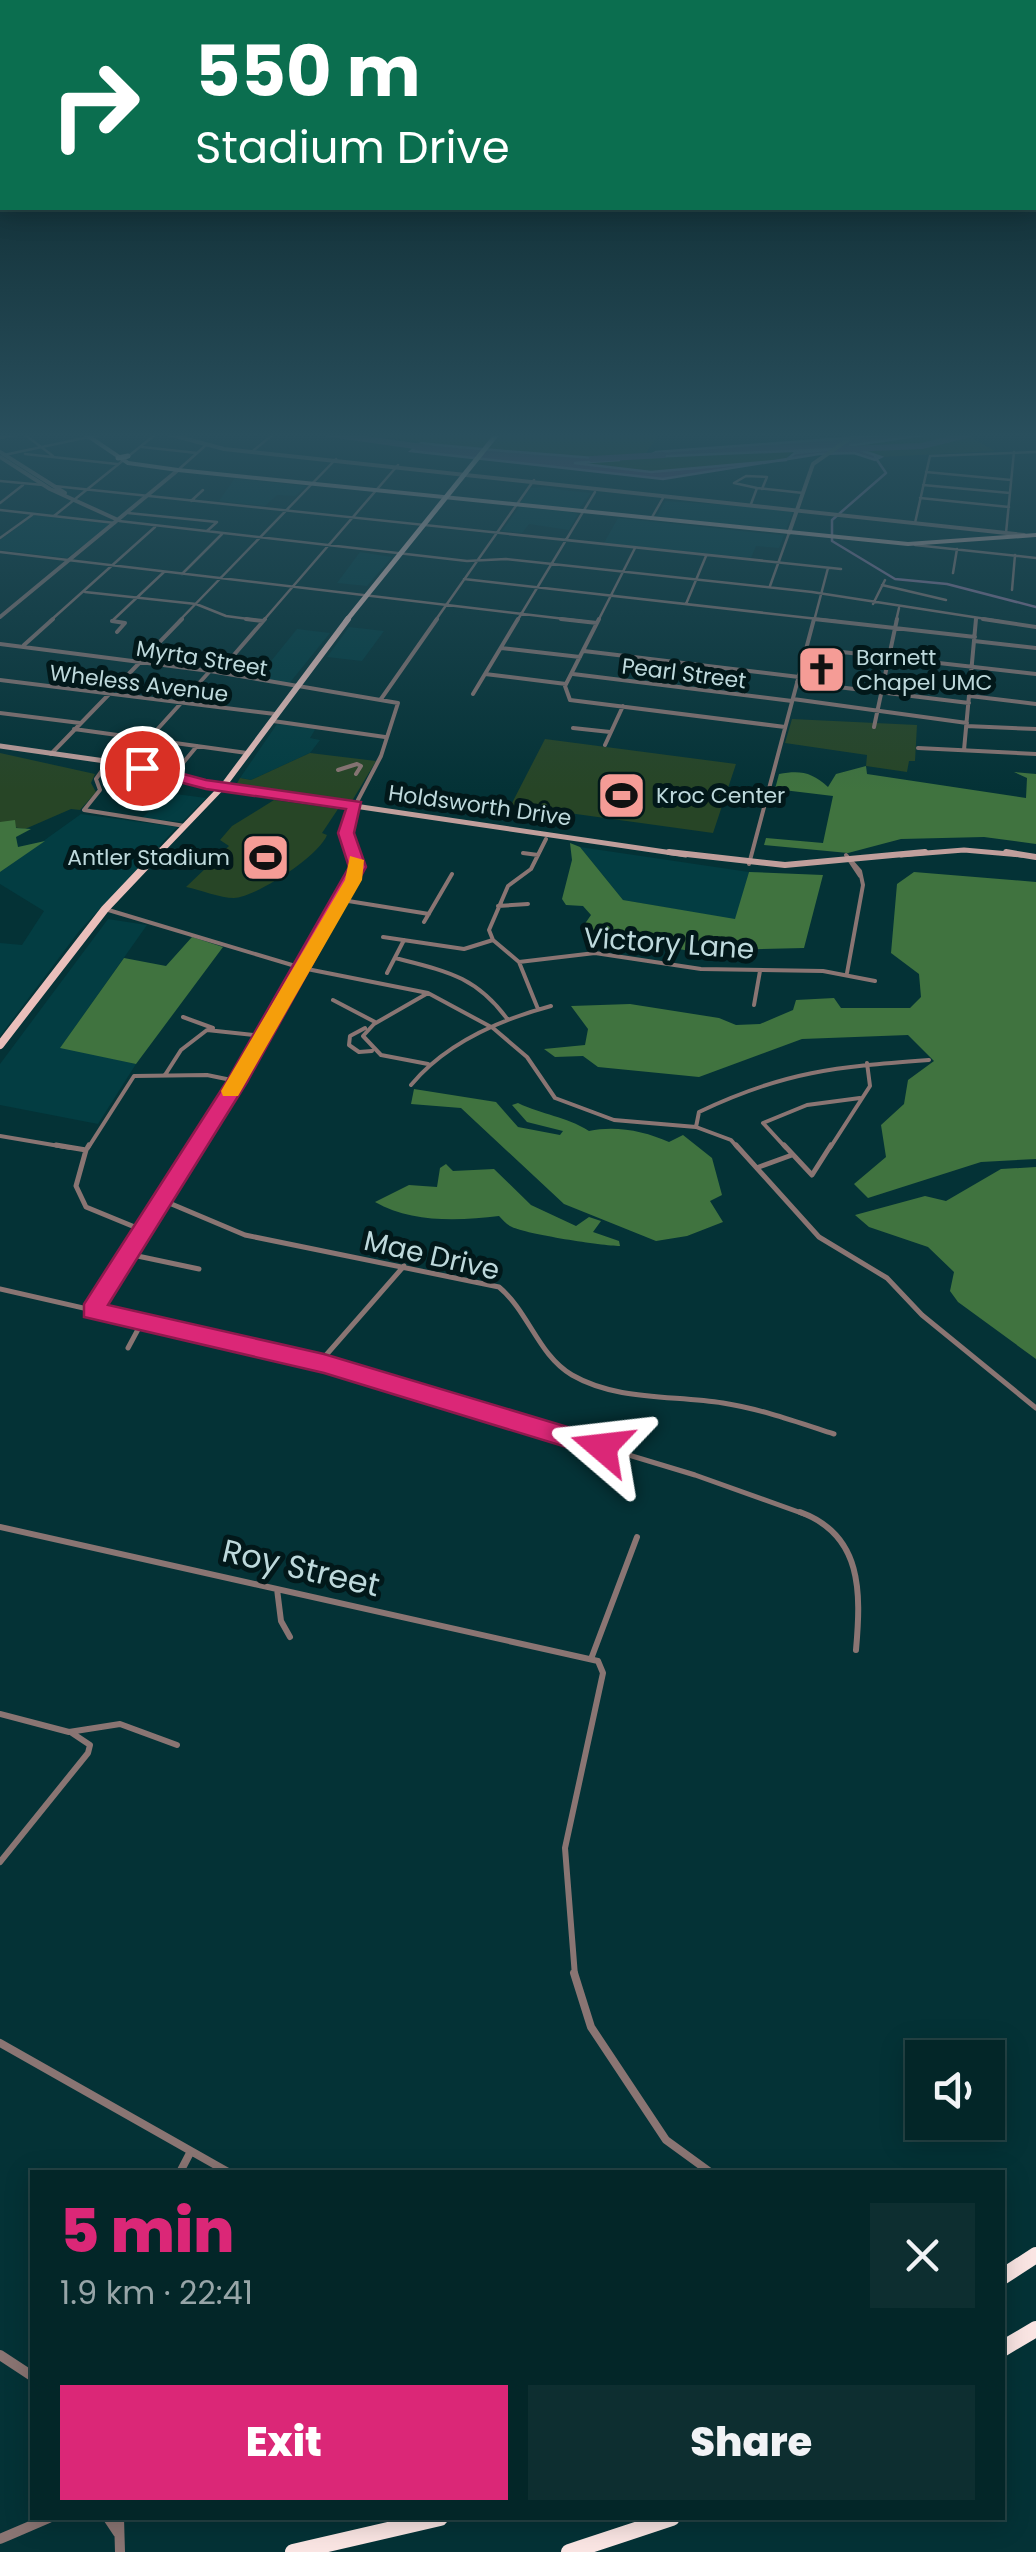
<!DOCTYPE html>
<meta charset="utf-8">
<style>
:root{--surface:#032628;--page:#0d2e30;--text:#f1f3f6;--muted:#97a5a8;--line:#244345;--accent:#db2777}
body{margin:0;font-family:Poppins,sans-serif;background:var(--page);color:var(--text);height:100vh;display:flex;flex-direction:column;font-size:38px;white-space:nowrap}
*{box-sizing:border-box;margin:0}
p{font-size:32px;color:var(--muted)}
.icon{flex:none;width:55px;height:55px;fill:none;stroke:currentColor;stroke-width:2;stroke-linecap:round;stroke-linejoin:round}
.map{position:relative;flex:1;overflow:hidden}
.panel{position:absolute;left:30px;top:2170px;width:975px;height:350px;display:flex;flex-direction:column;background:var(--surface);border-radius:0px;box-shadow:0 5px 25px #0003,0 0 0 2px var(--line)}
.panel>*{flex:none}
.top-card{position:absolute;left:0px;top:0px;width:1038px;height:210px;box-shadow:0 5px 25px #0003,0 0 0 2px var(--line);background:#0b6e4f;color:#fff;overflow:hidden}
.tools{position:absolute;left:905px;top:2040px;display:grid;gap:20px}
.tools a{display:grid;place-items:center;width:100px;height:100px;border-radius:0px;background:var(--surface);box-shadow:0 5px 25px #0003,0 0 0 2px var(--line);font-size:50px}
.pin{position:absolute;display:grid;place-items:center;width:85px;height:85px;color:#fff;margin:-42px;border:5px solid #fff;border-radius:50%;box-shadow:0 2px 10px #0007}
.me{position:absolute;width:110px;margin:-55px;rotate:287deg;stroke-linejoin:round;filter:drop-shadow(0 0 8px #0008)}
.turn{display:flex;align-items:center;gap:35px;height:210px;padding:0 30px;font-size:45px}
.turn .icon{width:130px;height:130px;stroke-width:2.5}
.turn b{display:block;font-size:70px;line-height:85px}
.round{display:grid;place-items:center;flex:none;width:105px;height:105px;border-radius:0px;background:var(--page)}
.headline{display:flex;align-items:center;justify-content:space-between;height:170px;padding:0 30px}
h1{font-size:60px;font-weight:800;line-height:75px;color:var(--accent)}
.primary-button{display:flex;gap:20px;margin-top:auto;padding:20px 30px}
.primary-button a{flex:1;height:115px;border-radius:0px;background:var(--accent);color:#fff;font-size:40px;font-weight:800;line-height:115px;text-align:center}
.primary-button a+a{background:var(--page);color:var(--text)}
.map>svg:first-child{display:block}
.built{fill:#033d42}
.green{fill:#274526}
.forest{fill:#40733f}
.water{fill:#76487b;stroke:#8c7498;stroke-width:2.5}
.lines{fill:none;stroke-linecap:round;stroke-linejoin:round}
.stream{stroke:#8c7498;stroke-width:2.5}
.river{stroke:#76487b;stroke-width:6}
.minor-far4{stroke:#8a7573;stroke-width:2.5}
.minor-far3{stroke:#8a7573;stroke-width:4}
.minor-far2{stroke:#8a7573;stroke-width:5}
.minor-far1{stroke:#8a7573;stroke-width:6}
.minor{stroke:#8a7573;stroke-width:8}
.tertiary-far1{stroke:#8a7573;stroke-width:4}
.tertiary{stroke:#8a7573;stroke-width:10}
.secondary-far2{stroke:#c09f9c;stroke-width:4}
.secondary-far1{stroke:#c09f9c;stroke-width:5}
.secondary{stroke:#c09f9c;stroke-width:6}
.primary-far2{stroke:#eabfbb;stroke-width:5}
.primary-far1{stroke:#eabfbb;stroke-width:6}
.primary{stroke:#eabfbb;stroke-width:8}
.motorway{stroke:#fae5e3;stroke-width:16}
.route{fill:#db2777;stroke:#8e194d;stroke-width:2.5}
.slow{fill:#f59e0b}
.labels{text-anchor:middle;stroke-width:10;stroke-linejoin:round;paint-order:stroke}
.far-poi-label{font-size:22px;fill:#bed9dc;stroke:#02181a;text-anchor:start}
.far-street-label{font-size:22px;fill:#bed9dc;stroke:#02181a}
.street-label{font-size:28px;fill:#bed9dc;stroke:#02181a}
.near-street-label{font-size:32px;fill:#bed9dc;stroke:#02181a}
</style>
<div class="map">
<svg width="1036" height="2552" viewBox="0 0 1036 2552">
<rect width="100%" height="100%" fill="#043236"/>
<path class="built" d="M 235,478 L 306,486 L 295,496 L 277,495 L 265,506 L 219,501 Z
M 547,487 L 562,490 L 591,493 L 579,509 L 520,503 L 530,488 Z
M 665,501 L 774,508 L 793,511 L 786,530 L 657,517 Z
M 519,507 L 572,512 L 578,514 L 569,530 L 529,524 L 522,533 L 502,531 Z
M 34,515 L 111,524 L 67,558 L 0,550 L 0,540 Z
M 618,518 L 782,535 L 784,535 L 779,548 L 756,546 L 751,558 L 604,543 Z
M 360,552 L 392,557 L 367,586 L 337,583 Z
M 349,627 L 384,631 L 362,661 L 327,657 Z
M 297,629 L 330,633 L 288,685 L 255,681 Z
M 277,724 L 316,728 L 310,738 L 320,740 L 310,753 L 251,780 L 240,778 Z
M 168,793 L 206,798 L 182,822 L 142,818 Z
M 81,814 L 177,827 L 80,930 L 0,1036 L 0,943 L 22,945 L 44,911 L 0,884 L 0,872 Z
M 580,847 L 749,872 L 736,920 L 623,900 Z
M 108,919 L 147,925 L 61,1047 L 136,1064 L 98,1124 L 0,1105 L 0,1064 Z"/>
<path class="green" d="M 353,434 L 659,434 L 644,456 L 574,459 Z
M 931,434 L 965,434 L 995,451 L 881,457 L 849,447 Z
M 829,446 L 834,448 L 790,453 L 786,460 L 647,472 L 569,463 Z
M 792,719 L 917,725 L 915,761 L 909,761 L 907,772 L 866,766 L 867,755 L 785,743 Z
M 545,739 L 736,764 L 713,833 L 511,805 Z
M 0,753 L 95,774 L 91,783 L 96,792 L 80,810 L 71,809 L 25,829 L 0,825 Z
M 310,753 L 376,761 L 352,801 L 236,785 L 240,778 L 251,780 Z
M 274,800 L 338,809 L 322,833 L 327,835 C 319,856 256,897 234,898 C 220,898 201,890 186,887 L 229,846 L 220,840 L 232,826 Z"/>
<path class="forest" d="M 866,766 L 867,774 L 1026,798 L 1027,778 L 1014,772 L 1036,774 L 1036,844 L 984,837 L 901,839 L 848,853 L 764,845 L 766,838 L 823,843 L 833,796 L 775,789 L 779,774 C 800,770 812,772 828,787 L 836,774 Z
M 15,820 L 16,828 L 31,829 L 16,837 L 18,847 L 45,841 L 0,872 L 0,822 Z
M 570,843 L 580,847 L 623,900 L 735,919 L 749,872 L 823,875 L 804,948 L 689,951 L 588,930 L 584,925 L 591,915 L 583,906 L 566,905 L 562,899 L 572,860 Z
M 914,872 L 1036,882 L 1036,1159 L 981,1162 L 868,1198 L 854,1184 L 886,1157 L 881,1125 L 904,1104 L 908,1080 L 934,1061 L 908,1035 L 802,1039 L 699,1077 L 598,1067 L 583,1056 L 555,1057 L 544,1049 L 585,1045 L 588,1029 L 571,1006 L 630,1004 L 719,1018 L 736,1025 L 760,1024 L 793,1010 L 796,1000 L 834,998 L 841,1008 L 910,1008 L 921,997 L 919,974 L 891,953 L 897,884 Z
M 192,937 L 223,947 L 136,1064 L 60,1048 L 124,958 L 166,966 Z
M 414,1089 L 496,1102 L 518,1127 L 560,1135 L 563,1131 L 527,1122 L 512,1105 L 518,1103 C 543,1115 565,1116 589,1131 C 615,1125 645,1131 669,1142 L 683,1135 L 712,1158 L 722,1195 L 710,1201 L 723,1222 L 687,1236 L 656,1241 L 564,1204 L 461,1108 L 411,1104 Z
M 446,1164 L 453,1171 L 494,1169 L 531,1205 L 576,1226 L 589,1217 L 601,1221 L 593,1232 L 619,1241 L 620,1246 C 603,1246 526,1234 512,1227 C 507,1225 503,1220 499,1216 C 459,1221 411,1223 375,1202 L 409,1185 L 437,1187 L 440,1168 Z
M 1036,1167 L 1036,1359 L 958,1302 L 950,1291 L 954,1272 L 928,1247 L 869,1227 L 855,1215 L 925,1196 L 946,1201 L 1001,1169 Z"/>
<path class="water" d="M 899,434 L 930,434 L 849,446 L 881,457 L 875,460 L 854,453 L 819,454 L 663,479 L 411,451 L 421,443 C 489,451 551,454 620,460 L 574,463 L 651,472 L 786,460 L 795,453 L 837,449 L 647,457 L 656,452 Z"/>
<g class="lines">
<path class="stream" d="M 875,457 L 886,473 L 832,520 L 832,541 L 895,579 L 947,584 L 1036,607"/>
<path class="river" d="M 330,434 L 429,448
M 847,449 L 922,446 L 970,434
M 592,459 L 663,455"/>
<path class="minor-far4" d="M 24,434 L 53,456
M 0,438 L 19,434
M 142,447 L 197,453
M 253,451 L 271,436
M 25,454 L 117,464
M 4,455 L 103,434
M 178,470 L 205,446
M 926,472 L 1011,480
M 0,481 L 43,485
M 923,485 L 1010,493
M 54,486 L 841,569
M 757,488 L 734,483 L 746,476 L 767,477 L 762,489
M 920,498 L 1009,507
M 191,501 L 203,490
M 0,503 L 23,485
M 751,504 L 757,488 L 803,493
M 0,510 L 115,523
M 128,513 L 217,522 L 207,531
M 54,516 L 156,434
M 651,519 L 663,498
M 119,521 L 467,561 L 506,559 L 812,592 L 999,621
M 915,523 L 930,456 L 1036,452
M 1006,533 L 1014,452
M 0,538 L 32,515
M 915,545 L 1036,558
M 0,552 L 582,621
M 953,573 L 957,549
M 182,574 L 222,534
M 464,579 L 836,621
M 882,585 L 946,600
M 770,586 L 789,533
M 1012,590 L 1015,555
M 85,592 L 196,604 L 226,616 L 263,621
M 686,604 L 706,556
M 873,604 L 885,580
M 50,621 L 155,527
M 112,621 L 164,572
M 179,621 L 336,459
M 263,621 L 398,465
M 435,621 L 534,480
M 517,621 L 595,492
M 598,621 L 635,548
M 814,621 L 828,568
M 896,621 L 899,608"/>
<path class="minor-far3" d="M 246,619 L 263,621
M 561,619 L 597,623
M 599,619 L 565,686 L 570,700 L 785,727
M 814,619 L 975,637
M 983,619 L 1036,627
M 112,621 L 125,623 L 117,632
M 974,641 L 1036,648
M 0,644 L 210,671 L 398,703 L 381,756 L 348,819 L 346,833 L 357,867 L 353,881 L 195,1148
M 24,645 L 53,619
M 501,648 L 580,657
M 807,648 L 1036,674
M 584,651 L 799,677
M 220,671 L 265,619
M 485,674 L 566,684
M 573,674 L 792,701
M 0,680 L 275,714
M 797,682 L 969,703
M 473,694 L 518,619
M 970,696 L 1036,704
M 381,699 L 437,619
M 793,699 L 967,723
M 0,713 L 80,723
M 273,721 L 385,737
M 966,726 L 1036,729
M 874,727 L 897,619
M 573,728 L 610,732
M 74,729 L 247,753
M 605,745 L 623,706
M 918,748 L 1036,754
M 964,750 L 976,619
M 51,754 L 182,619
M 108,762 L 96,779 L 100,790 L 84,810 L 185,826
M 126,764 L 210,671
M 338,770 L 357,764 L 361,766 L 356,774
M 173,775 L 197,746
M 523,853 L 538,855
M 749,864 L 814,619
M 342,900 L 429,914
M 498,906 L 528,904
M 105,909 L 302,968 L 428,993 L 493,1028 L 527,1057 L 555,1098 L 614,1120 L 696,1127 L 731,1140 L 738,1148
M 424,922 L 452,874
M 383,937 L 464,949 L 493,940
M 395,958 C 446,971 476,976 508,1020
M 519,962 L 595,953 L 701,969 L 823,971 L 875,981
M 387,973 L 404,940
M 847,973 L 863,885 L 860,871 L 846,855 L 860,876
M 428,993 L 374,1024 L 363,1036 L 381,1055 L 428,1064
M 333,1000 L 375,1022
M 754,1005 L 760,971
M 538,1009 L 519,962 L 493,940 L 489,930 L 508,886 L 531,869 L 546,839
M 183,1017 L 213,1028
M 365,1028 L 350,1036 L 349,1045 L 359,1052 L 372,1051
M 165,1075 L 181,1050 L 207,1030 L 263,1036
M 411,1085 C 446,1043 499,1020 551,1006
M 696,1127 L 699,1112 C 785,1071 836,1067 929,1060
M 0,1136 L 71,1148
M 88,1148 L 134,1076 L 207,1075 L 236,1081
M 786,1148 L 763,1123 L 807,1105 L 860,1098
M 830,1148 L 870,1086 L 867,1063"/>
<path class="minor-far2" d="M 56,1145 L 86,1150 L 76,1186 L 86,1207 L 142,1230
M 736,1145 L 819,1237 L 887,1278 L 922,1315 L 1036,1408
M 784,1145 L 812,1175 L 831,1145
M 86,1150 L 89,1145
M 759,1167 L 792,1155
M 162,1200 L 245,1235 L 499,1287 C 529,1312 538,1355 572,1375 C 617,1401 673,1395 723,1403 C 761,1409 797,1422 834,1434
M 128,1254 L 199,1269
M 0,1289 L 324,1363 L 695,1475 L 807,1515
M 92,1310 L 196,1145
M 128,1348 L 142,1322
M 320,1362 L 404,1266"/>
<path class="minor-far1" d="M 800,1512 C 863,1535 861,1593 856,1650
M 0,1527 L 598,1661 L 603,1673 L 565,1848 L 575,1976
M 277,1589 L 281,1621 L 290,1637
M 591,1659 L 637,1537
M 0,1714 L 69,1732 L 120,1724 L 177,1745
M 0,1862 L 88,1753 L 90,1745 L 72,1733"/>
<path class="minor" d="M 574,1973 L 591,2027 L 666,2140 L 710,2172
M 0,2043 L 228,2172
M 180,2172 L 191,2151"/>
<path class="tertiary-far1" d="M 168,434 L 224,449 L 1024,535
M 0,452 L 65,493
M 0,457 L 50,489 L 118,520
M 789,533 L 813,464 L 856,434
M 0,617 L 178,470"/>
<path class="tertiary" d="M 0,2355 L 32,2376
M 108,2518 L 118,2533
M 119,2518 L 120,2552
M 0,2539 L 49,2518"/>
<path class="secondary-far2" d="M 85,434 L 128,463 L 178,470 L 908,544 L 1036,535"/>
<path class="secondary-far1" d="M 0,746 L 126,764 L 206,784 L 686,855
M 901,855 L 964,850 L 1022,855"/>
<path class="secondary" d="M 669,852 L 785,865 L 925,852
M 1006,852 L 1036,857"/>
<path class="primary-far2" d="M 118,458 L 128,456
M 346,621 L 497,434"/>
<path class="primary-far1" d="M 157,855 L 224,785 L 348,619"/>
<path class="primary" d="M 0,1045 L 105,909 L 159,852"/>
<path class="motorway" d="M 1002,2277 L 1036,2255
M 1002,2349 L 1036,2329
M 293,2552 L 440,2518
M 569,2552 L 672,2518"/>
</g>
<linearGradient id="sky" x2="0" y2="1"><stop stop-color="#021c1e"/><stop offset="0.55" stop-color="#294f5d"/><stop offset="1" stop-color="#294f5d" stop-opacity="0"/></linearGradient>
<rect width="1036" height="791" fill="url(#sky)"/>
<path class="route" d="M 142,763 L 206,780 L 361,802 L 354,833 L 366,867 L 247,1082 L 108,1305 L 324,1354 L 611,1440 L 615,1447 L 611,1454 L 602,1458 L 324,1373 L 84,1317 L 84,1304 L 227,1081 L 349,867 L 338,833 L 346,809 L 206,789 L 137,771 L 137,764 Z"/>
<path class="slow" d="M 350,856 L 364,860 L 362,880 L 238,1096 L 223,1096 L 221,1091 L 345,880 Z"/>
<defs>
<symbol id="church-square" viewBox="-11 -11 22 22"><rect x="-9" y="-9" width="18" height="18" rx="4" fill="#f59c96" stroke="#02181a"/><path d="M-1.2-6h2.4v3.5h3.3v2.4h-3.3V6h-2.4V-.1h-3.3v-2.4h3.3Z" fill="#111"/></symbol>
<symbol id="stadium-square" viewBox="-11 -11 22 22"><rect x="-9" y="-9" width="18" height="18" rx="4" fill="#f59c96" stroke="#02181a"/><path d="M0-5a6.5 5 0 1 0 0 10a6.5 5 0 1 0 0-10ZM-3.5-1.8h7v3.6h-7Z" fill="#111"/></symbol>
</defs>
<g fill-rule="evenodd">
<use href="#church-square" x="794" y="642" width="55" height="55"/>
<use href="#stadium-square" x="594" y="768" width="55" height="55"/>
<use href="#stadium-square" x="238" y="830" width="55" height="55"/>
</g>
<g class="labels">
<g class="far-poi-label">
<text x="856" y="665">Barnett<tspan x="856" dy="25">Chapel UMC</tspan></text>
<text x="656" y="803">Kroc Center</text>
<text x="230" y="865" text-anchor="end">Antler Stadium</text>
</g>
<g class="far-street-label">
<text transform="translate(202 658) rotate(9)" y="8">Myrta Street</text>
<text transform="translate(684 673) rotate(7)" y="8">Pearl Street</text>
<text transform="translate(139 683) rotate(7)" y="8">Wheless Avenue</text>
<text transform="translate(480 805) rotate(8)" y="8">Holdsworth Drive</text>
</g>
<g class="street-label">
<text transform="translate(669 943) rotate(4)" y="10">Victory Lane</text>
<text transform="translate(432 1255) rotate(13)" y="10">Mae Drive</text>
</g>
<g class="near-street-label">
<text transform="translate(301 1568) rotate(13)" y="11">Roy Street</text>
</g>
</g>
</svg>
<div class="tools">
<a><svg class="icon" aria-label="sound" viewBox="0 0 24 24"><path d="M4 9h4l5-4v14l-5-4H4zM17 9q2 3 0 6"/></svg></a>
</div>
<div class="pin" style="left:142px;top:768px;background:#d93025"><svg class="icon" aria-label="arrive" viewBox="0 0 24 24"><path d="M6 21V4h12l-3 4 3 4H6"/></svg></div>
<svg class="me" style="left:602px;top:1447px" viewBox="-20 -20 40 40"><path d="M0-17L14 15 0 8-14 15z" fill="#db2777" stroke="#fff" stroke-width="4"/></svg>
<div class="top-card">
<div class="turn"><svg class="icon" aria-label="right" viewBox="0 0 24 24"><path d="M7 20v-9h11M14 6l5 5-5 5"/></svg><div><b>550 m</b>Stadium Drive</div></div>
</div>
<section class="panel">
<div class="headline"><div><h1>5 min</h1><p>1.9 km · 22:41</p></div><a class="round"><svg class="icon" aria-label="close" viewBox="0 0 24 24"><path d="M6 6l12 12M18 6L6 18"/></svg></a></div>
<div class="primary-button"><a>Exit</a><a>Share</a></div>
</section>
</div>
